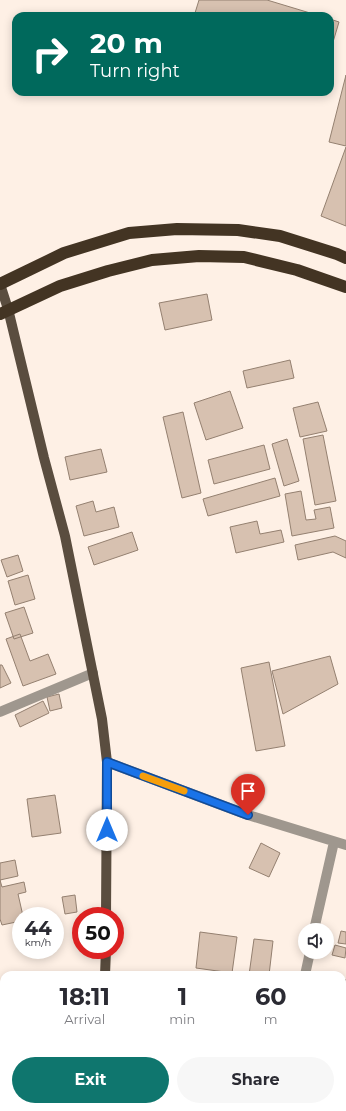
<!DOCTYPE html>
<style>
:root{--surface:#fff;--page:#f7f7f7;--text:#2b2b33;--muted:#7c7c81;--accent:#0f766e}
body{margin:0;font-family:Montserrat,sans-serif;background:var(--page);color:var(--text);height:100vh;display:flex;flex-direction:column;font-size:15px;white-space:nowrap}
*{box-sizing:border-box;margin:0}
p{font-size:13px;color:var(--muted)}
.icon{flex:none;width:22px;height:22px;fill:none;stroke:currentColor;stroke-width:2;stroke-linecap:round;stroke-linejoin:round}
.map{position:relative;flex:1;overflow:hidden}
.panel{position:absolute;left:0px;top:971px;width:346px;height:140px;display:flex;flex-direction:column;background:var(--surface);border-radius:12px 12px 0 0;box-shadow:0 2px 10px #0003}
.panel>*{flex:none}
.guide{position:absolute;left:12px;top:12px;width:322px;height:84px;border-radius:12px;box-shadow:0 2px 10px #0003;background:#00695c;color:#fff;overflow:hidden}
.buttons{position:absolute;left:298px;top:923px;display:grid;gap:8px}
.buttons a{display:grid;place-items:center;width:36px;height:36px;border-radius:50%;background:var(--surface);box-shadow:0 2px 10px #0003;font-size:20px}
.speed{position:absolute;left:12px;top:907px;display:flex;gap:8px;font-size:20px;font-weight:700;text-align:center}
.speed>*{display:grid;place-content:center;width:52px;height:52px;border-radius:50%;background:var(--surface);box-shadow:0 2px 10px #0003;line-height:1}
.speed small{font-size:10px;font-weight:400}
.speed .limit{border:6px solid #d22;background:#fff;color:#111}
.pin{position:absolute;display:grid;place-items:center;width:34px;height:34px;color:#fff;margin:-41px -17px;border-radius:50% 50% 50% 0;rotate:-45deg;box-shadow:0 0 4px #0007}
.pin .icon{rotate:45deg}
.me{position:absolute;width:44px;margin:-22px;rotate:0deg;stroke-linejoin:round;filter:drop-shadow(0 0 3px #0008)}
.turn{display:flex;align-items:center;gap:14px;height:84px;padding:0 12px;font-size:18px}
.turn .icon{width:52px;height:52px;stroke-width:2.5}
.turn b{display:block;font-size:28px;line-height:34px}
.eta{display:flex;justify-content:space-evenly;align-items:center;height:68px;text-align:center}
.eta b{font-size:24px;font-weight:700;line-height:28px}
.primary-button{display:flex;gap:8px;margin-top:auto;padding:8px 12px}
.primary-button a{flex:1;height:46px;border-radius:24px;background:var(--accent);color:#fff;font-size:16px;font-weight:700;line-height:46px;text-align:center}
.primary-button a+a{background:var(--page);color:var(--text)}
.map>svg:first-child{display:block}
.building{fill:#d7c1b0;stroke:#948070}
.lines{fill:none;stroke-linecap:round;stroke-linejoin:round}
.minor{stroke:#9f978e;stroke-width:10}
.major{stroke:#5a4d3f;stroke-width:10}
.highway{stroke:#433423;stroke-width:12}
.route-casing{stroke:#114b97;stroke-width:10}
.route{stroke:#1a73e8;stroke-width:7}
.slow{stroke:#f59e0b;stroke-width:7}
</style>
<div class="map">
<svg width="346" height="1111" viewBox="0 0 346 1111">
<rect width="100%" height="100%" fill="#fef0e5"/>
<path class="building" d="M 199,0 L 267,0 L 320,16 L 205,16 L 195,13 Z
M 330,19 L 339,22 L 330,52 Z
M 346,75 L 346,146 L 329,142 Z
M 346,147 L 346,226 L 321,216 Z
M 207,294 L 212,320 L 165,330 L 159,303 Z
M 290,360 L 294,378 L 247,388 L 243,371 Z
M 230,391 L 243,428 L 206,440 L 194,403 Z
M 318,402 L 327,431 L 300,437 L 293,408 Z
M 183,412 L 201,493 L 182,498 L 163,417 Z
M 323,435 L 336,501 L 315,505 L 303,439 Z
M 287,439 L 299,481 L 284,486 L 272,444 Z
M 264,445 L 270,469 L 214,484 L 208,460 Z
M 101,449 L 107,472 L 70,480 L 65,457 Z
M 275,478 L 280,496 L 208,516 L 203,499 Z
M 301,491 L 306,520 L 316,519 L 314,510 L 330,507 L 334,528 L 292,536 L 285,494 Z
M 93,501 L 96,512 L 114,507 L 119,527 L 84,536 L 76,506 Z
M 257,521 L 260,534 L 281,530 L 284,542 L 236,553 L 230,527 Z
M 132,532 L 138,550 L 94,565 L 88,547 Z
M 335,536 L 346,541 L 346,558 L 333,552 L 298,560 L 295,545 Z
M 18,555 L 23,571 L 7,577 L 1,560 Z
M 28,575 L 35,599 L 15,605 L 8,581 Z
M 24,607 L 33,633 L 14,639 L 5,613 Z
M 20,634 L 30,661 L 48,654 L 56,674 L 23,686 L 6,639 Z
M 330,656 L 338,684 L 283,714 L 272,671 Z
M 269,662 L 285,746 L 256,751 L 241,668 Z
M 0,665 L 2,665 L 11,683 L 0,688 Z
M 59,694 L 62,708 L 50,711 L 47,697 Z
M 43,701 L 49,713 L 20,727 L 15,715 Z
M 55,795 L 61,833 L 32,837 L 27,799 Z
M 261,843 L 280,853 L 269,877 L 249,868 Z
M 15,860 L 18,876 L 0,880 L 2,887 L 24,882 L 26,892 L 18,894 L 23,916 L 21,916 L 21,921 L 2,925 L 0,919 L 0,863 Z
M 75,895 L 77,912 L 65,914 L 62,897 Z
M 341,931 L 346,932 L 346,944 L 338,943 Z
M 200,932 L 237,937 L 232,973 L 196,968 Z
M 254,939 L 273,941 L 269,975 L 249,975 Z
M 335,945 L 346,948 L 345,958 L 332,955 Z
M 342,979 L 346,980 L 346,1029 L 342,1028 Z
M 0,1007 L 4,1024 L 4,1055 L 0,1053 Z
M 155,1107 L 172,1107 L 182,1111 L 153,1111 Z"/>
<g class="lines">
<path class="minor" d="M 0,712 L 93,673
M 107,762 L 248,815 L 346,845
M 314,930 L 334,842
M 305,975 L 310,952
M 0,1089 L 4,1091
M 50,1107 L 61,1111
M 280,1111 L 281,1107"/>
<path class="major" d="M 0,284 L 8,309 L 44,458 L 65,536 L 102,719 L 107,762 L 106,916
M 105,975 L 106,950
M 104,1111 L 104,1107"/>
<path class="highway" d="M 0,284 L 64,253 L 129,233 L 177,229 L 238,230 L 280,236 L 337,254 L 346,258
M 0,314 L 60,286 L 108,271 L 152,260 L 199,256 L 244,257 L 297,270 L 346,287"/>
</g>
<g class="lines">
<defs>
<path id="route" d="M 107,830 L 107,762 L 248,815"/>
</defs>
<use href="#route" class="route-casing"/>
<use href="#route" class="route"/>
<path class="slow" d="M 143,776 L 184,791"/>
</g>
</svg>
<div class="buttons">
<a><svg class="icon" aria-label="sound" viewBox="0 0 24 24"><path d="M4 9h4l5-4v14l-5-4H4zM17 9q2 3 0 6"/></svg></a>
</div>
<div class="speed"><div>44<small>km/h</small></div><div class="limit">50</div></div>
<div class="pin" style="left:248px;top:815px;background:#d93025"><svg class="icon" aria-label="arrive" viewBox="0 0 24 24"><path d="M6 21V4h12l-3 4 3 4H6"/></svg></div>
<svg class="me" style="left:107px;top:830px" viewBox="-20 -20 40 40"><circle r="19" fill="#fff"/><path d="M0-13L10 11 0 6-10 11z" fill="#1a73e8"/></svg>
<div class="guide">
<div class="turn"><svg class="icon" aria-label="right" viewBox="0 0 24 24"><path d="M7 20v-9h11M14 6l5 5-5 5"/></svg><div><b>20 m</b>Turn right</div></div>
</div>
<section class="panel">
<div class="eta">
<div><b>18:11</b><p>Arrival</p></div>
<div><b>1</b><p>min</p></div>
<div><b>60</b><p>m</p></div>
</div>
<div class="primary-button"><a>Exit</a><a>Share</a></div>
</section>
</div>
